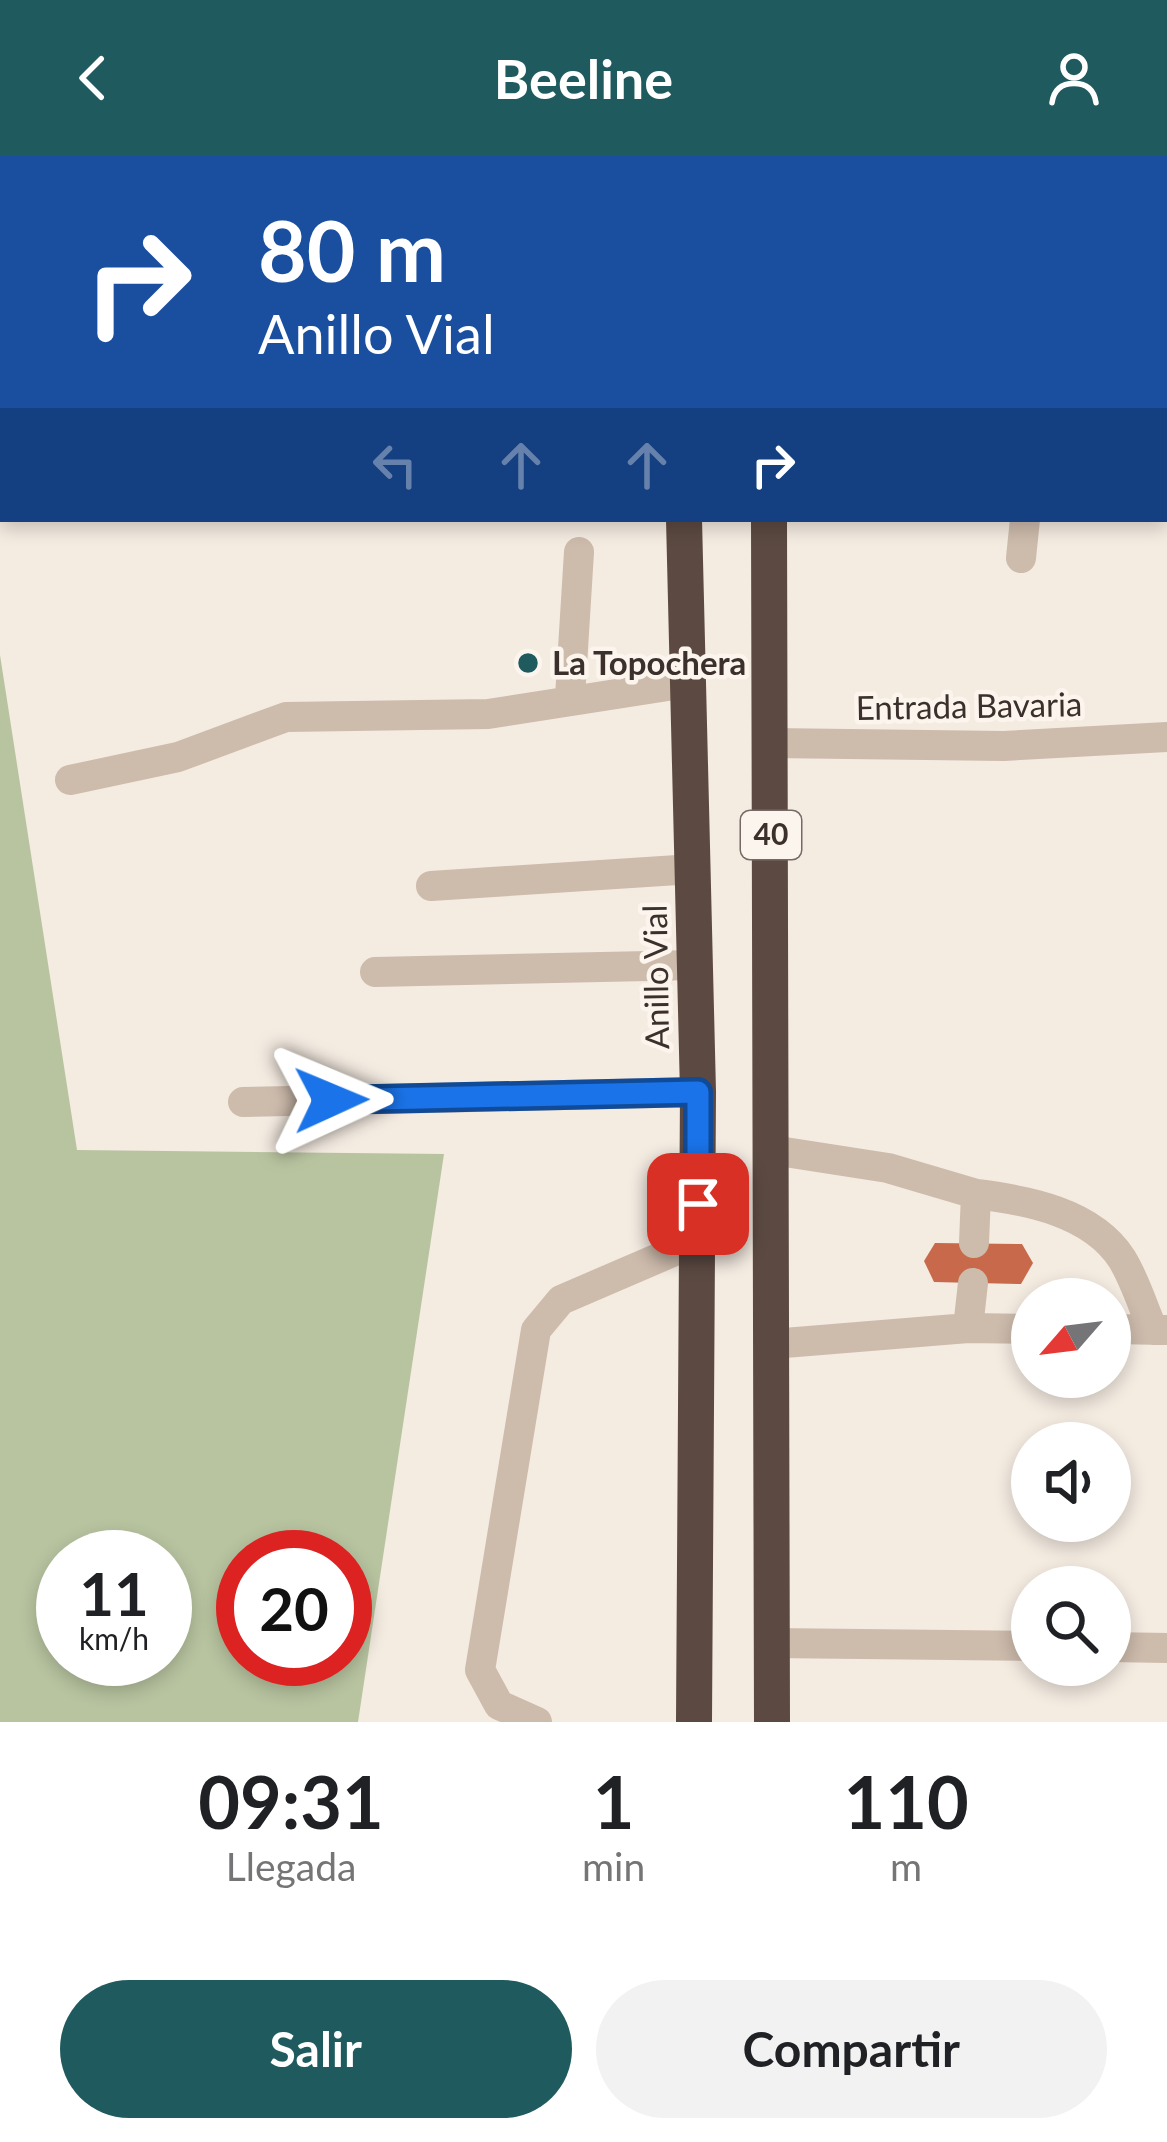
<!DOCTYPE html>
<html lang="es">
<style>
:root{--surface:#fff;--page:#f2f2f2;--text:#202124;--muted:#757577;--accent:#1f5a5e}
body{margin:0;font-family:Lato,sans-serif;background:var(--page);color:var(--text);height:100vh;display:flex;flex-direction:column;font-size:45px;white-space:nowrap}
*{box-sizing:border-box;margin:0}
p{font-size:39px;color:var(--muted)}
.icon{flex:none;width:66px;height:66px;fill:none;stroke:currentColor;stroke-width:2;stroke-linecap:round;stroke-linejoin:round}
.map{position:relative;height:1566px;overflow:hidden}
.panel{display:flex;flex-direction:column;background:var(--surface);flex:1}
.panel>*{flex:none}
.top-card{position:absolute;left:0px;top:0px;width:1167px;height:366px;box-shadow:0 6px 18px #0003;background:#1a4fa0;color:#fff;overflow:hidden}
.needle{width:78px;rotate:242deg}
.tools{position:absolute;left:1011px;top:1122px;display:grid;gap:24px}
.tools a{display:grid;place-items:center;width:120px;height:120px;border-radius:50%;background:var(--surface);box-shadow:0 6px 18px #0003;font-size:60px}
.speed{position:absolute;left:36px;top:1374px;display:flex;gap:24px;font-size:60px;font-weight:700;text-align:center}
.speed>*{display:grid;place-content:center;width:156px;height:156px;border-radius:50%;background:var(--surface);box-shadow:0 6px 18px #0003;line-height:1}
.speed small{font-size:30px;font-weight:400}
.speed .limit{border:18px solid #d22;background:#fff;color:#111}
.pin{position:absolute;display:grid;place-items:center;width:102px;height:102px;color:#fff;margin:-51px;border-radius:24px;box-shadow:0 6px 18px #0006}
.me{position:absolute;width:132px;margin:-66px;rotate:89deg;stroke-linejoin:round;filter:drop-shadow(0 0 9px #0008)}
.turn{display:flex;align-items:center;gap:42px;height:252px;padding:0 60px;font-size:54px}
.turn .icon{width:156px;height:156px;stroke-width:2.5}
.turn b{display:block;font-size:84px;line-height:102px}
.lanes{display:flex;align-items:center;height:114px;padding:0 60px;background:#0003;justify-content:center;gap:60px;direction:ltr}
.lanes .off{opacity:.35}
.eta{display:flex;justify-content:space-evenly;align-items:center;height:204px;text-align:center}
.eta b{font-size:72px;font-weight:700;line-height:84px}
.cta{display:flex;gap:24px;margin-top:auto;padding:24px 60px}
.cta a{flex:1;height:138px;border-radius:72px;background:var(--accent);color:#fff;font-size:48px;font-weight:700;line-height:138px;text-align:center}
.cta a+a{background:var(--page);color:var(--text)}
header{display:flex;justify-content:space-between;align-items:center;height:156px;padding:0 60px;background:var(--accent);color:#fff;font-size:54px;font-weight:700}
.map>svg:first-child{display:block}
.green{fill:#b8c4a0;fill-rule:evenodd}
.building{fill:#c8694b}
.lines{fill:none;stroke-linecap:round;stroke-linejoin:round}
.path{stroke:#b9a596;stroke-width:6;stroke-dasharray:6 6;stroke-linecap:butt}
.minor{stroke:#cdbbac;stroke-width:30}
.major{stroke:#7d675c;stroke-width:30}
.highway{stroke:#5c4a42;stroke-width:36}
.route-casing{stroke:#114b97;stroke-width:30}
.route{stroke:#1a73e8;stroke-width:21}
.poi-dot{fill:#1f5a5e;stroke:#fbf5ee;stroke-width:4.5}
.labels{text-anchor:middle;stroke-width:9;stroke-linejoin:round;paint-order:stroke}
.shield{fill:#fbf5ee;stroke:#756b66;stroke-width:3}
.shield-label{font-size:30px;font-weight:bold;fill:#3b302b}
.poi-label{font-size:33px;font-weight:bold;fill:#3b302b;stroke:#fbf5ee;text-anchor:start}
.street-label{font-size:33px;fill:#3b302b;stroke:#fbf5ee}
</style>
<header><svg class="icon" aria-label="back" viewBox="0 0 24 24"><path d="M15 5l-7 7 7 7"/></svg>Beeline<svg class="icon" aria-label="person" viewBox="0 0 24 24"><circle cx="12" cy="8" r="4"/><path d="M4 21q1-7 8-7t8 7"/></svg></header>
<div class="map">
<svg width="1167" height="1566" viewBox="0 0 1167 1566">
<rect width="100%" height="100%" fill="#f4ebe1"/>
<path class="green" d="M 0,499 L 77,994 L 444,998 L 358,1566 L 0,1566 ZM 63,1401 L 165,1401 L 165,1503 L 63,1503 ZM 243,1401 L 345,1401 L 345,1503 L 243,1503 Z"/>
<path class="building" d="M 935,1087 L 1022,1088 L 1033,1107 L 1021,1128 L 934,1126 L 924,1105 Z"/>
<g class="lines">
<path class="path" d="M 1083,3 L 1086,0"/>
<path class="minor" d="M 0,155 L 3,155
M 1164,253 L 1167,251
M 0,256 L 3,256
M 1021,402 L 1025,363
M 570,541 L 579,396
M 771,587 L 1004,590 L 1167,581
M 70,624 L 178,601 L 286,561 L 488,558 L 687,527
M 431,730 L 693,713
M 375,816 L 695,809
M 243,946 L 698,936
M 772,994 L 888,1012 L 976,1038 L 974,1087
M 976,1038 C 1026,1044 1092,1056 1122,1103 C 1135,1124 1143,1151 1153,1174
M 968,1172 L 1032,1173
M 1110,1173 L 1167,1174
M 772,1188 L 968,1172 L 973,1127
M 772,1487 L 1032,1490
M 1110,1491 L 1167,1492
M 537,1566 L 499,1549 L 480,1514 L 536,1174 L 561,1144 L 698,1085"/>
<path class="major" d="M 970,3 L 973,0
M 1033,3 L 1036,0"/>
<path class="highway" d="M 684,0 L 684,3
M 762,0 L 762,3
M 684,363 L 698,936 L 694,1566
M 769,363 L 772,1566"/>
</g>
<g class="lines">
<defs>
<path id="route" d="M 331,944 L 698,936 L 698,1048"/>
</defs>
<use href="#route" class="route-casing"/>
<use href="#route" class="route"/>
</g>
<circle class="poi-dot" cx="528" cy="507" r="12"/>
<g class="labels">
<rect class="shield" x="741" y="655" width="60" height="48" rx="9"/>
<g class="shield-label">
<text x="771" y="689">40</text>
</g>
<g class="poi-label">
<text x="552" y="519">La Topochera</text>
</g>
<g class="street-label">
<text transform="translate(969 550) rotate(-1)" y="12">Entrada Bavaria</text>
<text transform="translate(656 821) rotate(-91)" y="12">Anillo Vial</text>
</g>
</g>
</svg>
<div class="tools">
<a><svg class="needle" viewBox="-14 -14 28 28"><path d="M0-13l5 13h-10z" fill="#e53935"/><path d="M0 13l5-13h-10z" fill="#757577"/></svg></a>
<a><svg class="icon" aria-label="sound" viewBox="0 0 24 24"><path d="M4 9h4l5-4v14l-5-4H4zM17 9q2 3 0 6"/></svg></a>
<a><svg class="icon" aria-label="search" viewBox="0 0 24 24"><circle cx="10" cy="10" r="6"/><path d="M15 15l6 6"/></svg></a>
</div>
<div class="speed"><div>11<small>km/h</small></div><div class="limit">20</div></div>
<div class="pin" style="left:698px;top:1048px;background:#d93025"><svg class="icon" aria-label="arrive" viewBox="0 0 24 24"><path d="M6 21V4h12l-3 4 3 4H6"/></svg></div>
<svg class="me" style="left:331px;top:944px" viewBox="-20 -20 40 40"><path d="M0-17L14 15 0 8-14 15z" fill="#1a73e8" stroke="#fff" stroke-width="4"/></svg>
<div class="top-card">
<div class="turn"><svg class="icon" aria-label="right" viewBox="0 0 24 24"><path d="M7 20v-9h11M14 6l5 5-5 5"/></svg><div><b>80 m</b>Anillo Vial</div></div>
<div class="lanes"><svg class="icon off" aria-label="left" viewBox="0 0 24 24"><path d="M17 20v-9H6M10 6l-5 5 5 5"/></svg><svg class="icon off" aria-label="ahead" viewBox="0 0 24 24"><path d="M12 20V5M6 11l6-6 6 6"/></svg><svg class="icon off" aria-label="ahead" viewBox="0 0 24 24"><path d="M12 20V5M6 11l6-6 6 6"/></svg><svg class="icon" aria-label="right" viewBox="0 0 24 24"><path d="M7 20v-9h11M14 6l5 5-5 5"/></svg></div>
</div>
</div>
<section class="panel">
<div class="eta">
<div><b>09:31</b><p>Llegada</p></div>
<div><b>1</b><p>min</p></div>
<div><b>110</b><p>m</p></div>
</div>
<div class="cta"><a>Salir</a><a>Compartir</a></div>
</section>
